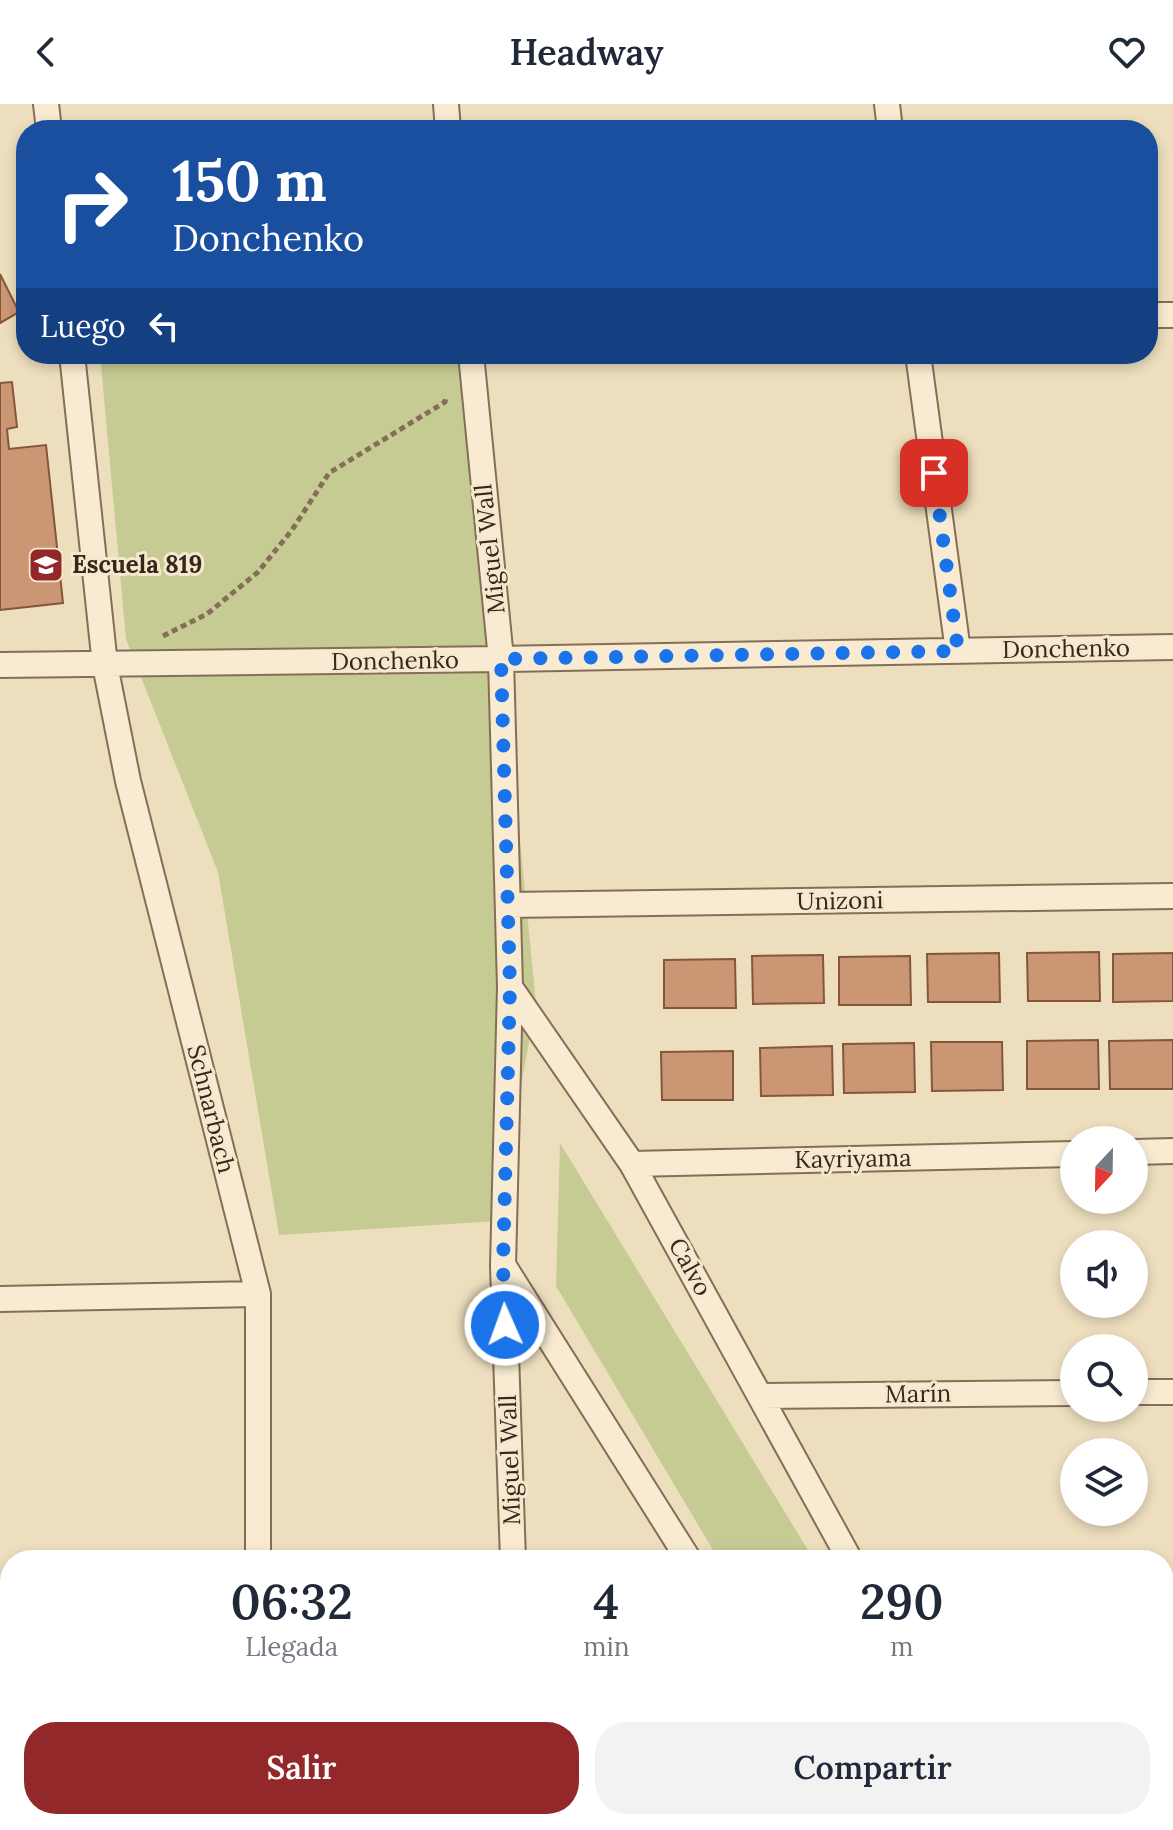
<!DOCTYPE html>
<html lang="es">
<meta charset="utf-8">
<style>
:root{--surface:#fff;--page:#f2f2f3;--text:#1f2937;--muted:#747a83;--accent:#93282b}
body{margin:0;font-family:Lora,serif;background:var(--page);color:var(--text);height:100vh;display:flex;flex-direction:column;font-size:30px;white-space:nowrap}
*{box-sizing:border-box;margin:0}
p{font-size:26px;color:var(--muted)}
.icon{flex:none;width:44px;height:44px;fill:none;stroke:currentColor;stroke-width:2;stroke-linecap:round;stroke-linejoin:round}
.map{position:relative;flex:1;overflow:hidden}
.details{position:absolute;left:0px;top:1446px;width:1174px;height:280px;display:flex;flex-direction:column;background:var(--surface);border-radius:32px 32px 0 0;box-shadow:0 4px 12px #0003}
.details>*{flex:none}
.top-card{position:absolute;left:16px;top:16px;width:1142px;height:244px;border-radius:32px;box-shadow:0 4px 12px #0003;background:#1a4fa0;color:#fff;overflow:hidden}
.needle{width:52px;rotate:202deg}
.controls{position:absolute;left:1060px;top:1022px;display:grid;gap:16px}
.controls a{display:grid;place-items:center;width:88px;height:88px;border-radius:50%;background:var(--surface);box-shadow:0 4px 12px #0003;font-size:40px}
.pin{position:absolute;display:grid;place-items:center;width:68px;height:68px;color:#fff;margin:-34px;border-radius:16px;box-shadow:0 4px 12px #0006}
.me{position:absolute;width:88px;margin:-44px;rotate:358deg;stroke-linejoin:round;filter:drop-shadow(0 0 6px #0008)}
.turn{display:flex;align-items:center;gap:28px;height:168px;padding:0 24px;font-size:36px}
.turn .icon{width:104px;height:104px;stroke-width:2.5}
.turn b{display:block;font-size:56px;line-height:68px}
.then{display:flex;align-items:center;height:76px;padding:0 24px;background:#0003;gap:16px;font-size:30px}
.eta{display:flex;justify-content:space-evenly;align-items:center;height:136px;text-align:center}
.eta b{font-size:48px;font-weight:600;line-height:56px}
.button{display:flex;gap:16px;margin-top:auto;padding:16px 24px}
.button a{flex:1;height:92px;border-radius:32px;background:var(--accent);color:#fff;font-size:32px;font-weight:600;line-height:92px;text-align:center}
.button a+a{background:var(--page);color:var(--text)}
header{display:flex;justify-content:space-between;align-items:center;height:104px;padding:0 24px;background:var(--surface);font-size:36px;font-weight:600}
.map>svg:first-child{display:block}
.green{fill:#c5cb92}
.building{fill:#cb9674;stroke:#84573d;stroke-width:2}
.lines{fill:none;stroke-linecap:round;stroke-linejoin:round}
.street-casing{stroke:#856e57;stroke-width:28}
.path{stroke:#856e57;stroke-width:5;stroke-dasharray:6 4;stroke-linecap:butt}
.street{stroke:#f8ebd1;stroke-width:24}
.route{stroke:#1a73e8;stroke-width:14;stroke-dasharray:0 25.2}
.labels{text-anchor:middle;stroke-width:6;stroke-linejoin:round;paint-order:stroke}
.street-label{font-size:24px;fill:#34271c;stroke:#f5e8cd}
.poi-label{font-size:24px;font-weight:bold;fill:#34271c;stroke:#f5e8cd;text-anchor:start}
</style>
<header><svg class="icon" aria-label="back" viewBox="0 0 24 24"><path d="M15 5l-7 7 7 7"/></svg>Headway<svg class="icon" aria-label="heart" viewBox="0 0 24 24"><path d="M12 20l-8-8c-3-5 5-10 8-4 3-6 11-1 8 4z"/></svg></header>
<div class="map">
<svg width="1173" height="1726" viewBox="0 0 1173 1726">
<rect width="100%" height="100%" fill="#eddebe"/>
<path class="green" d="M 100,250 L 472,250 L 536,900 L 496,1117 L 279,1131 L 218,768 L 126,535 Z
M 560,1039 L 814,1456 L 719,1456 L 556,1182 Z
M 875,1716 L 973,1716 L 979,1726 L 881,1726 Z"/>
<path class="building" d="M 0,170 L 19,208 L 0,219 Z
M 12,278 L 17,323 L 7,325 L 9,345 L 46,341 L 63,499 L 0,506 L 0,279 Z
M 1099,848 L 1100,897 L 1028,897 L 1027,849 Z
M 999,849 L 1000,898 L 928,898 L 927,850 Z
M 1173,849 L 1173,897 L 1113,898 L 1113,850 Z
M 823,851 L 824,899 L 753,900 L 752,852 Z
M 910,852 L 911,901 L 839,901 L 839,853 Z
M 735,855 L 736,904 L 664,904 L 664,856 Z
M 1098,936 L 1099,985 L 1027,985 L 1027,937 Z
M 1173,936 L 1173,985 L 1110,985 L 1109,937 Z
M 931,938 L 1002,938 L 1003,986 L 932,987 Z
M 914,939 L 915,988 L 844,989 L 843,940 Z
M 832,942 L 833,991 L 761,992 L 760,944 Z
M 733,947 L 733,996 L 662,996 L 661,948 Z"/>
<g class="lines">
<defs>
<path id="street" d="M 46,0 L 49,26
M 446,0 L 448,26
M 887,0 L 890,26
M 1148,211 L 1173,211
M 72,250 L 105,561 L 128,677 L 258,1190 L 258,1456
M 471,250 L 501,555 L 510,883 L 503,1162 L 513,1456
M 918,250 L 958,547
M 0,561 L 501,555 L 1173,543
M 508,801 L 1173,792
M 510,883 L 632,1060 L 850,1456
M 1134,1048 L 1173,1047
M 632,1060 L 1074,1050
M 505,1164 L 689,1456
M 0,1195 L 258,1190
M 1134,1288 L 1173,1288
M 761,1292 L 1074,1289
M 1164,1534 L 1173,1534
M 258,1716 L 258,1726
M 522,1716 L 523,1726
M 854,1716 L 860,1726
M 998,1716 L 1003,1726"/>
</defs>
<use href="#street" class="street-casing"/>
<path class="path" d="M 163,532 L 207,510 L 258,468 L 292,426 L 329,369 L 445,298 L 446,293"/>
<use href="#street" class="street"/>
</g>
<g class="lines">
<path class="route" d="M 505,1221 L 503,1162 L 510,883 L 501,555 L 958,547 L 934,369"/>
</g>
<defs>
<symbol id="school-square" viewBox="-11 -11 22 22"><rect x="-9" y="-9" width="18" height="18" rx="4" fill="#93282b" stroke="#f5e8cd"/><path d="M0-5L7-2L0 1L-7-2ZM-4 1L0 2.5L4 1V4Q0 6-4 4Z" fill="#fff"/></symbol>
</defs>
<g fill-rule="evenodd">
<use href="#school-square" x="26" y="441" width="40" height="40"/>
</g>
<g class="labels">
<g class="street-label">
<text transform="translate(490 445) rotate(-96)" y="8">Miguel Wall</text>
<text transform="translate(1066 545) rotate(-1)" y="8">Donchenko</text>
<text transform="translate(395 557) rotate(-1)" y="8">Donchenko</text>
<text transform="translate(840 797) rotate(-1)" y="8">Unizoni</text>
<text transform="translate(211 1005) rotate(76)" y="8">Schnarbach</text>
<text transform="translate(853 1055) rotate(-1)" y="8">Kayriyama</text>
<text transform="translate(690 1163) rotate(61)" y="8">Calvo</text>
<text transform="translate(918 1290) rotate(-1)" y="8">Marín</text>
<text transform="translate(510 1356) rotate(-92)" y="8">Miguel Wall</text>
</g>
<g class="poi-label">
<text x="72" y="469">Escuela 819</text>
</g>
</g>
</svg>
<div class="controls">
<a><svg class="needle" viewBox="-14 -14 28 28"><path d="M0-13l5 13h-10z" fill="#e53935"/><path d="M0 13l5-13h-10z" fill="#747a83"/></svg></a>
<a><svg class="icon" aria-label="sound" viewBox="0 0 24 24"><path d="M4 9h4l5-4v14l-5-4H4zM17 9q2 3 0 6"/></svg></a>
<a><svg class="icon" aria-label="search" viewBox="0 0 24 24"><circle cx="10" cy="10" r="6"/><path d="M15 15l6 6"/></svg></a>
<a><svg class="icon" aria-label="layers" viewBox="0 0 24 24"><path d="M12 4l9 5-9 5-9-5zM3 14l9 5 9-5"/></svg></a>
</div>
<div class="pin" style="left:934px;top:369px;background:#d93025"><svg class="icon" aria-label="arrive" viewBox="0 0 24 24"><path d="M6 21V4h12l-3 4 3 4H6"/></svg></div>
<svg class="me" style="left:505px;top:1221px" viewBox="-20 -20 40 40"><circle r="17" fill="#1a73e8" stroke="#fff" stroke-width="3"/><path d="M0-11L8 9 0 5-8 9z" fill="#fff"/></svg>
<div class="top-card">
<div class="turn"><svg class="icon" aria-label="right" viewBox="0 0 24 24"><path d="M7 20v-9h11M14 6l5 5-5 5"/></svg><div><b>150 m</b>Donchenko</div></div>
<div class="then">Luego<svg class="icon" aria-label="left" viewBox="0 0 24 24"><path d="M17 20v-9H6M10 6l-5 5 5 5"/></svg></div>
</div>
<section class="details">
<div class="eta">
<div><b>06:32</b><p>Llegada</p></div>
<div><b>4</b><p>min</p></div>
<div><b>290</b><p>m</p></div>
</div>
<div class="button"><a>Salir</a><a>Compartir</a></div>
</section>
</div>
